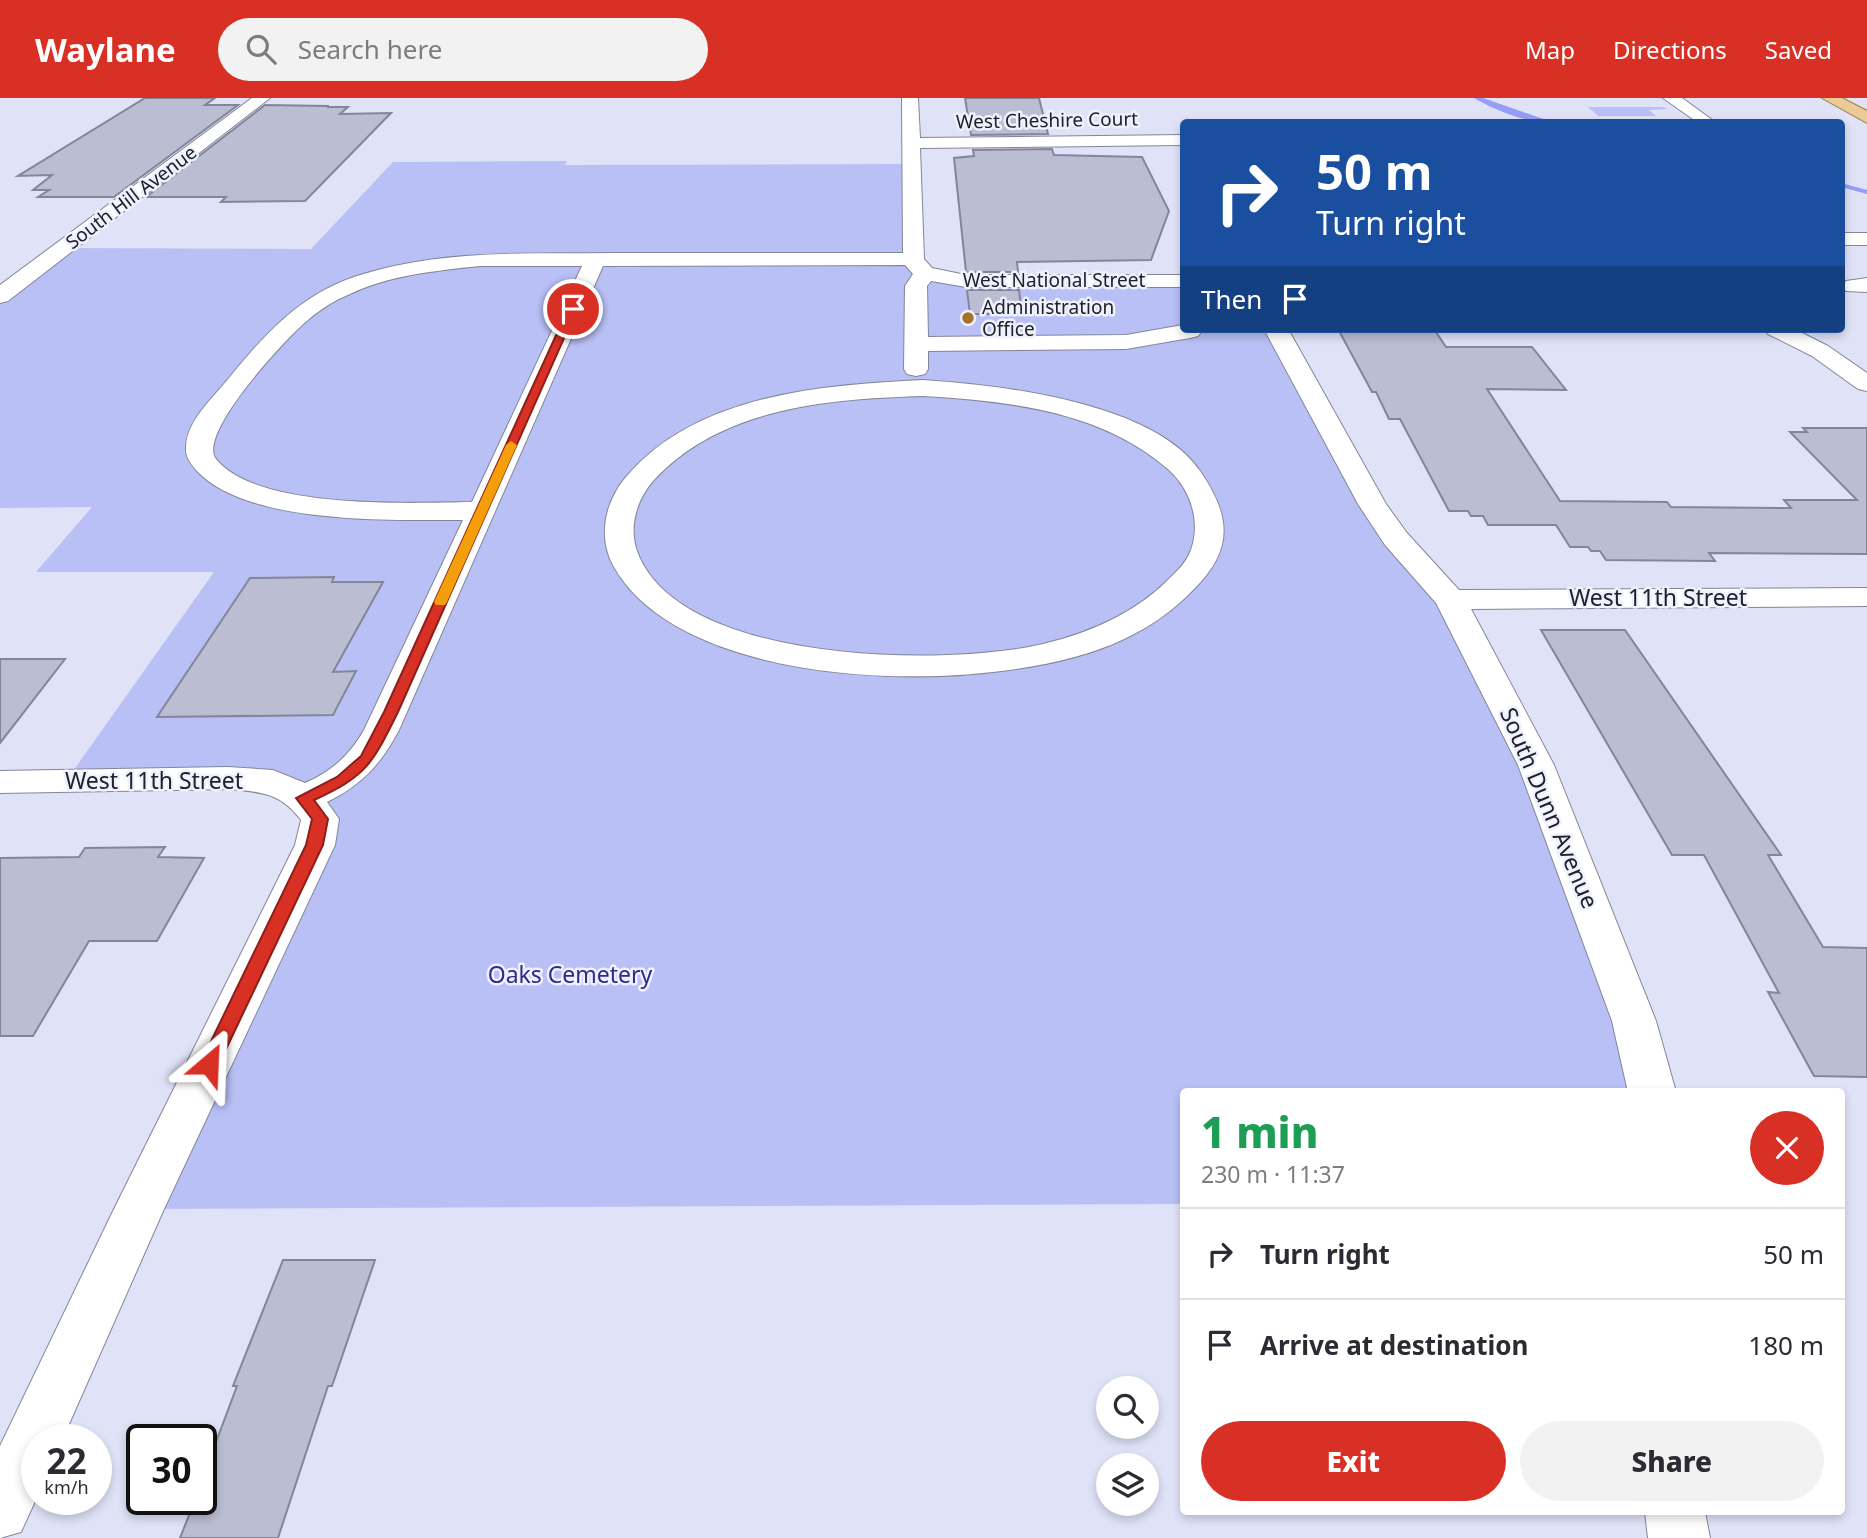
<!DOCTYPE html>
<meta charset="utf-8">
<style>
:root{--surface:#fff;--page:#f2f2f3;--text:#2b2b33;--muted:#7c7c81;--line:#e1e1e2;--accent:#d93025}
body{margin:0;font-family:"Noto Sans",sans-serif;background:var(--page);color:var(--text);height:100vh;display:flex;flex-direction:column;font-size:26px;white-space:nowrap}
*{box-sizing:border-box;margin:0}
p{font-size:23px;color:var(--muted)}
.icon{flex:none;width:38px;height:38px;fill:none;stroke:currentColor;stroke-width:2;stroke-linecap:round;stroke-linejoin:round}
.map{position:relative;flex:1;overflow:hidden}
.side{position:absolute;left:1180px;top:990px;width:665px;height:427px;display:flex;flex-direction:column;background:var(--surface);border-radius:7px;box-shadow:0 4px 10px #0003}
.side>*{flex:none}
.top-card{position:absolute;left:1180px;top:21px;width:665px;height:214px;border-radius:7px;box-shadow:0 4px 10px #0003;background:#1a4fa0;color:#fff;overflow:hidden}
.buttons{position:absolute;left:1096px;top:1278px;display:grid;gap:14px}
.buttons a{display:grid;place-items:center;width:63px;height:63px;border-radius:50%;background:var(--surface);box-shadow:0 4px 10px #0003;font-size:35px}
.speed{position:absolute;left:21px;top:1326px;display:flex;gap:14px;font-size:35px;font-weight:700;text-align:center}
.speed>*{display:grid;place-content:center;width:91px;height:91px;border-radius:50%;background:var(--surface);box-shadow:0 4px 10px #0003;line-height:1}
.speed small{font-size:18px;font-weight:400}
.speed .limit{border:4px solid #111;border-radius:10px;background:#fff;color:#111}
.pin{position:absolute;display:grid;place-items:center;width:60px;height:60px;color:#fff;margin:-30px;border:4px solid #fff;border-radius:50%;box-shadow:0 2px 7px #0007}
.me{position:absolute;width:77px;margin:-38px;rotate:26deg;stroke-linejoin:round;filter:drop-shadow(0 0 5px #0008)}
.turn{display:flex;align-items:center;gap:24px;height:147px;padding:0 21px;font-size:32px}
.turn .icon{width:91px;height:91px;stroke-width:2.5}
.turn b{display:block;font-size:49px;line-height:60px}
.then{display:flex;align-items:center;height:66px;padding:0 21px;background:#0003;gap:14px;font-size:26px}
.round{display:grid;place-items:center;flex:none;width:74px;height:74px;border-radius:37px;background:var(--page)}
.head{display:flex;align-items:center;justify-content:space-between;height:119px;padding:0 21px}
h1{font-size:42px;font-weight:800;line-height:52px;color:#1e9e55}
.action{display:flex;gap:14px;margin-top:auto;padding:14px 21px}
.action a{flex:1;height:80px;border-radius:42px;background:var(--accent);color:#fff;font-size:28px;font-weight:800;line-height:80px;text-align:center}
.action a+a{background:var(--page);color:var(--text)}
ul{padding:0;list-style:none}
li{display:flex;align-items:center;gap:21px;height:91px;padding:0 21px;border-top:2px solid var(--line)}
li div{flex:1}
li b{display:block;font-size:26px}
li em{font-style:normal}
header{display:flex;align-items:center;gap:42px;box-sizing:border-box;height:98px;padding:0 35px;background:var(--accent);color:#fff}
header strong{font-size:33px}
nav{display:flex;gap:38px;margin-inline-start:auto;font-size:24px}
.search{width:490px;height:63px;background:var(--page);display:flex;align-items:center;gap:18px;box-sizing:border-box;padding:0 24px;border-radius:38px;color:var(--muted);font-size:26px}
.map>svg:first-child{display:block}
.green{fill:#b8c0f5}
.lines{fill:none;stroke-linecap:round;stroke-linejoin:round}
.stream{fill:#959df7;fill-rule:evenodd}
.building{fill:#bbbed3;stroke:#838699;stroke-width:2}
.minor-casing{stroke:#838699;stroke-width:2}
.major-casing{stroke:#9c7843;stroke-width:2}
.minor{fill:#fff;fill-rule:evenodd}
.major{fill:#ebca97;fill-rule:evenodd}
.route{fill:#d93025;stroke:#8d1f18;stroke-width:2}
.slow{fill:#f59e0b}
.poi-dot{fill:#a37428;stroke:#eff1fe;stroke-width:2.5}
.labels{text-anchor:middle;stroke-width:5;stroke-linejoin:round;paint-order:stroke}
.far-street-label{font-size:19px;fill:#212229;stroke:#eff1fe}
.far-poi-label{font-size:19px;fill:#212229;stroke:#eff1fe;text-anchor:start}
.street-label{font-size:23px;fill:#212229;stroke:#eff1fe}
.park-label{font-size:23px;fill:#31298e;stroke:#eff1fe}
</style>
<header>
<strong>Waylane</strong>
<div class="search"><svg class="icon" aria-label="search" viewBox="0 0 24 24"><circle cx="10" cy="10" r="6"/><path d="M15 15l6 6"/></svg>Search here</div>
<nav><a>Map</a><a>Directions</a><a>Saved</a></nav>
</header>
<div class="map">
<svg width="1867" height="1440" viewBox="0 0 1867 1440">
<rect width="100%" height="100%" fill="#e0e3f8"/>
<path class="green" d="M 1588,9 L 1663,9 L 1667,11 L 1649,12 L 1656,18 L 1598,18 Z
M 567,63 L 565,67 L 912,66 L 914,161 L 943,180 L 1183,183 L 1183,231 L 1276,231 L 1504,602 L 1652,994 L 1183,994 L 1183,1106 L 139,1111 L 320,721 L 273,683 L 66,683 L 214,474 L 36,474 L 92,409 L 0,410 L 0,198 L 63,150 L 311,151 L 393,64 Z"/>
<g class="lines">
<path class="stream" d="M 1474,0 L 1483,0 L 1552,24 C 1529,26 1494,12 1474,0 Z
M 1841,85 L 1867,92 L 1867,96 L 1841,89 Z"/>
</g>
<path class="building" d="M 145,0 L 215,0 L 205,7 L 238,7 L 114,99 L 38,99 L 49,92 L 33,92 L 52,77 L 18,78 Z
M 965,0 L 1039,0 L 1048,36 L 971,37 Z
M 265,7 L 329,8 L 327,9 L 348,9 L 340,16 L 391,15 L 305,103 L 221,104 L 226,99 L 146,99 Z
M 1052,51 L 1054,57 L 1142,59 L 1169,113 L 1151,162 L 1017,164 L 1018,174 L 966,174 L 954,60 L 974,58 L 973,52 Z
M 967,192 L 1019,192 L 1021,209 L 1016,209 L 1016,216 L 970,216 Z
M 1338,231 L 1434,231 L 1446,249 L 1532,249 L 1566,292 L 1487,291 L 1560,403 L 1667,404 L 1671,409 L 1791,410 L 1784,402 L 1857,402 L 1790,334 L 1807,334 L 1803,330 L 1867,330 L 1867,456 L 1709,455 L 1715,463 L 1606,462 L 1600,453 L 1591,453 L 1588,449 L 1570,449 L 1556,427 L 1488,427 L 1483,418 L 1471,418 L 1468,413 L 1449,413 L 1400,321 L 1389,321 L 1376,294 L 1372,294 Z
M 334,479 L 332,484 L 383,484 L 333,574 L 356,573 L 333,617 L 157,619 L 250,480 Z
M 1541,532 L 1625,532 L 1781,757 L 1768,757 L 1823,849 L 1867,850 L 1867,979 L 1814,978 L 1768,894 L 1779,895 L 1704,757 L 1672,757 Z
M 0,561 L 65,561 L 0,645 Z
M 165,749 L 158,759 L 204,760 L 157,843 L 89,843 L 33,938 L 0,938 L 0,760 L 79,759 L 85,750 Z
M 283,1162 L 375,1162 L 332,1288 L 328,1288 L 278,1440 L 180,1440 L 195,1402 L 201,1402 L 201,1384 L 237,1288 L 233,1288 Z"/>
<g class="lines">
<defs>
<path id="minor" d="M 252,0 L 270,0 L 8,203 L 0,205 L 0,187 Z
M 902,0 L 918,0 L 920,40 L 1183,37 L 1183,47 L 920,50 L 924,161 L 932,170 L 966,177 L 1183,177 L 1183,189 L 966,189 L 931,183 L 927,188 L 928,239 L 1126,237 L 1183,227 L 1183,231 L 1202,233 L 1198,238 L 1190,240 L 1126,251 L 928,253 L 928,271 L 925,276 L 916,278 L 907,276 L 904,271 L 905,188 L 913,176 L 905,167 L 603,168 L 399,632 C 381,666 362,687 327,704 L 339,721 L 335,747 L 164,1111 L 62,1342 L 37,1342 L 37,1399 L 21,1434 L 0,1440 L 0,1348 L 114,1111 L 295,747 L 301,722 C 280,694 260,694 228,691 L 0,695 L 0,673 L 228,669 L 273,672 L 305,685 C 332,673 349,658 364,632 L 463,422 C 393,422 247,427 197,373 C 191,366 185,359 186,349 C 187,322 213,300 229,280 C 265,236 301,196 357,178 C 441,151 529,156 615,155 C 711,155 807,155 903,155 ZM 479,168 L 582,168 L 472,404 C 409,405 257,412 216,361 C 196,336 288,238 309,221 C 321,211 335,202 350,196 C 390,177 435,173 479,168 Z
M 1663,0 L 1682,0 L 1715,24 L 1697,24 Z
M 1841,135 L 1867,135 L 1867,147 L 1841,147 Z
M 1867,180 L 1867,194 L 1846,193 L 1843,188 L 1846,183 Z
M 1264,231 L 1288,231 L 1386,406 L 1407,435 L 1459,492 L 1867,490 L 1867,508 L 1471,511 L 1554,667 L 1656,923 L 1676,994 L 1628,994 L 1612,923 L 1518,667 L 1436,505 L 1385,447 L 1358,406 Z
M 1764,231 L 1794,231 L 1828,248 L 1867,275 L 1867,293 L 1858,291 L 1812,258 L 1768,236 Z
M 923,282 C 1000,287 1153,304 1200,373 C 1231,418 1234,451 1194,491 C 1172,514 1150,529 1122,542 C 1002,599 687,599 614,469 C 597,439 605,404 626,379 C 696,296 822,287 923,282 ZM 923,298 C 1009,303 1102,313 1169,372 C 1191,392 1201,424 1191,452 C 1186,465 1177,473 1167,483 C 1133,516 1089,535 1043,546 C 946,569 673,567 636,450 C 629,425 638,400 654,382 C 721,309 830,301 923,298 Z
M 1645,1414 L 1705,1414 L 1710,1440 L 1648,1440 Z"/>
<path id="major" d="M 1822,0 L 1842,0 L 1867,13 L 1867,25 Z"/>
</defs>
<use href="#minor" class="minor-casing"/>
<use href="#major" class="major-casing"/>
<use href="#minor" class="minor"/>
<use href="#major" class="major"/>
</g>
<path class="route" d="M 573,209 L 577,211 L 398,614 C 372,666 368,677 314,702 L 328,721 L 323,747 L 219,966 L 216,971 L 209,973 L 202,971 L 200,966 L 306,747 L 312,721 L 296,700 L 337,679 L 361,658 L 384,614 L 568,211 Z"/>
<path class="slow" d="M 511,343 L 517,347 L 447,504 L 445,507 L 436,507 L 434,504 L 506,347 Z"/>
<circle class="poi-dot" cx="968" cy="220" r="7"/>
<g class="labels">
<g class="far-street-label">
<text transform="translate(1047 22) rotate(-1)" y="7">West Cheshire Court</text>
<text transform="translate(131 99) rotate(-37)" y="7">South Hill Avenue</text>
<text x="1054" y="189">West National Street</text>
</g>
<g class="far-poi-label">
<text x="982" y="216">Administration<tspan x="982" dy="22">Office</tspan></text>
</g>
<g class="street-label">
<text x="1658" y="508">West 11th Street</text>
<text x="154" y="691">West 11th Street</text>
<text transform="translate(1549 710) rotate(67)" y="8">South Dunn Avenue</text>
</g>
<g class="park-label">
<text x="570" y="885">Oaks Cemetery</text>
</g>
</g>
</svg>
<div class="buttons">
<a><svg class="icon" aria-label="search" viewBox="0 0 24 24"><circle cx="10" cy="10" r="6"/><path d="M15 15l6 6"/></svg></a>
<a><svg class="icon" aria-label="layers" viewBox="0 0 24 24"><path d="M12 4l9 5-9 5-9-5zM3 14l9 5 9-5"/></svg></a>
</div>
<div class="speed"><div>22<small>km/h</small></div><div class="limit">30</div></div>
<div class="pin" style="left:573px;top:211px;background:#d93025"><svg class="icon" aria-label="arrive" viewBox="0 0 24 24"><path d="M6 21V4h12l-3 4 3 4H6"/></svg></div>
<svg class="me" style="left:209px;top:966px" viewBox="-20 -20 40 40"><path d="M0-17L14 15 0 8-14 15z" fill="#d93025" stroke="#fff" stroke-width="4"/></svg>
<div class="top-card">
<div class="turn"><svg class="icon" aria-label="right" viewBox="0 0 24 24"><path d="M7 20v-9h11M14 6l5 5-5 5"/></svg><div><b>50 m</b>Turn right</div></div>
<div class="then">Then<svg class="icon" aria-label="arrive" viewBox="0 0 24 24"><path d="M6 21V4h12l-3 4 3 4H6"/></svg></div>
</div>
<section class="side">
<div class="head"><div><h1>1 min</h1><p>230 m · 11:37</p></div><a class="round" style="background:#d93025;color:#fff"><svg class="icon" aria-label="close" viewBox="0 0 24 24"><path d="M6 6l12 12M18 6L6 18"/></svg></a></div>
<ul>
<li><svg class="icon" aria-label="right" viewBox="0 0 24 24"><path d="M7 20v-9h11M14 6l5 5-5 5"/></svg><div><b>Turn right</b></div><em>50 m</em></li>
<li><svg class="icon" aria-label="arrive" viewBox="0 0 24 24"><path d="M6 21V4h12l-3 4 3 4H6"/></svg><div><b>Arrive at destination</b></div><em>180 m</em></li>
</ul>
<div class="action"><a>Exit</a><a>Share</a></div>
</section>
</div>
